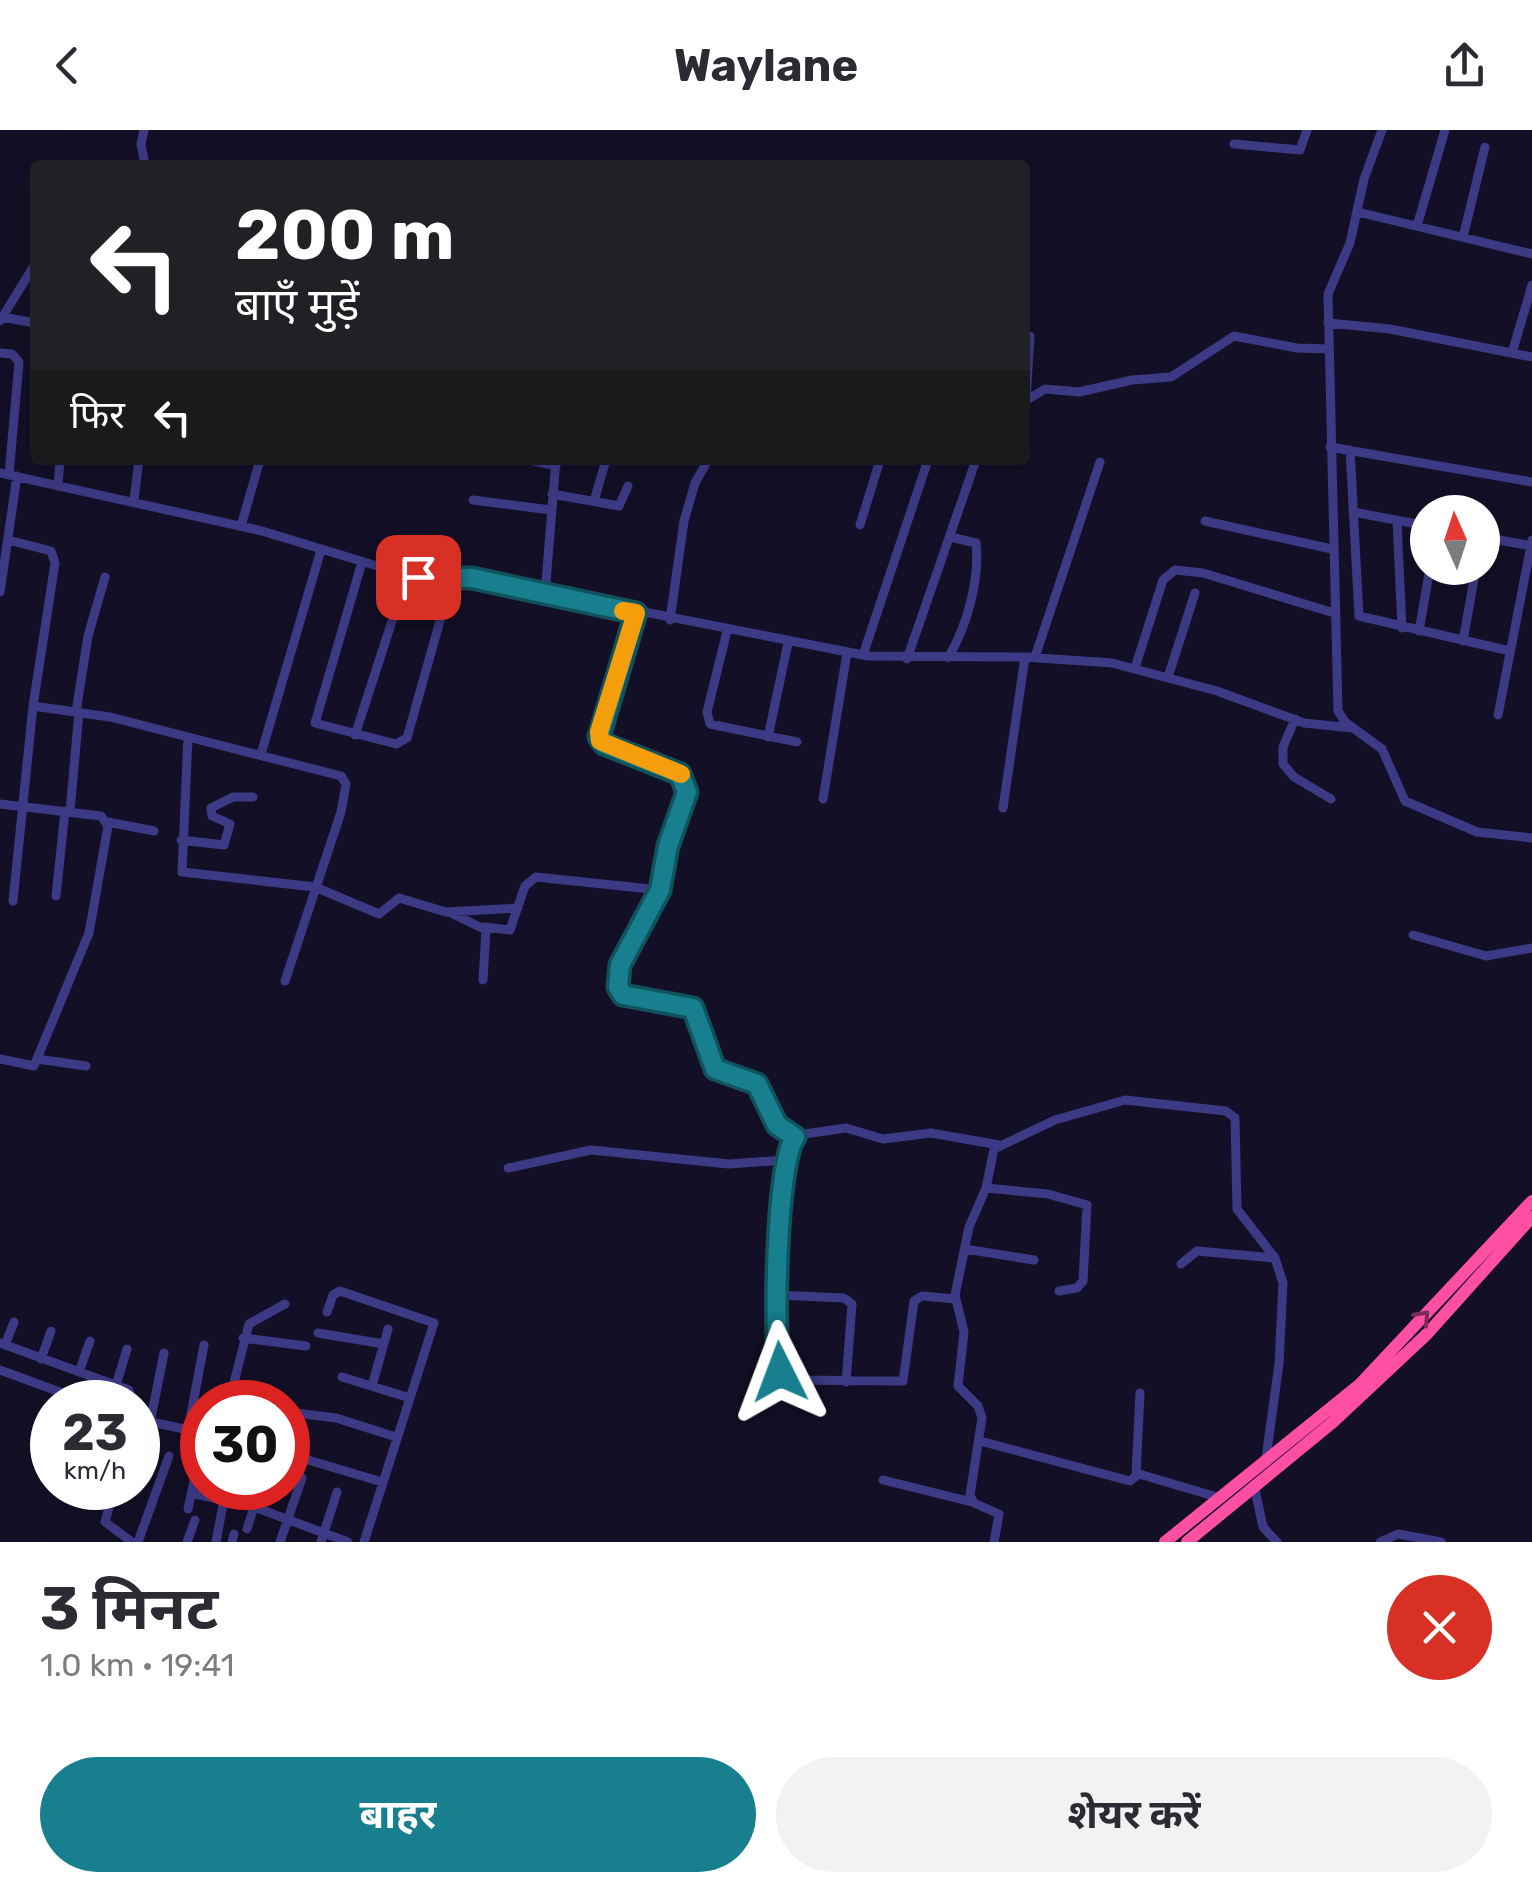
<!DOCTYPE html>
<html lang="hi">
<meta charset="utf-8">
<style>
:root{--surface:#fff;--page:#f2f2f3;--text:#2b2b33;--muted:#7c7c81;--accent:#187f8f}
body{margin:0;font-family:Rubik,"Noto Sans Devanagari",sans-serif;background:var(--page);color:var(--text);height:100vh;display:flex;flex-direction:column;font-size:38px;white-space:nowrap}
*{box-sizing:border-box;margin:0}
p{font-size:32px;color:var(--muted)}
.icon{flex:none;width:55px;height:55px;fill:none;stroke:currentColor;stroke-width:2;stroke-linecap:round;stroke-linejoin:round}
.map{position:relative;height:1412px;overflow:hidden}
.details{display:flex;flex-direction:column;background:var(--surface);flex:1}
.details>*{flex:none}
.hud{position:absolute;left:30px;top:30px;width:1000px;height:305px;border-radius:10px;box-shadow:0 10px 40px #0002;background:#202124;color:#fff;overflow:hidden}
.needle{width:65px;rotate:357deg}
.controls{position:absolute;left:1410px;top:365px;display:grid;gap:20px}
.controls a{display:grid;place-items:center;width:90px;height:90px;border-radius:50%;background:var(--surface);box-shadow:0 10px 40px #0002;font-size:50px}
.speed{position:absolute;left:30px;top:1250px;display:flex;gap:20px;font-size:50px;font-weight:700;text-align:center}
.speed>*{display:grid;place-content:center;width:130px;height:130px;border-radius:50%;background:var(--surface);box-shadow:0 10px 40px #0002;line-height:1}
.speed small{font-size:25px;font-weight:400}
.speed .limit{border:15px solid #d22;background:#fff;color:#111}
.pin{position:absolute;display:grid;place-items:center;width:85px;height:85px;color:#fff;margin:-42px;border-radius:20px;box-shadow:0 5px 15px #0006}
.me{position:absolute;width:110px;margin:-55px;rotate:357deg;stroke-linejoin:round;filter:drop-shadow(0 0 8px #0008)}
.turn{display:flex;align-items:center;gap:35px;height:210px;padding:0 40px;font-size:45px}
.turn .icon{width:130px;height:130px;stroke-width:2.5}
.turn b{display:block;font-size:70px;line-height:85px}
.then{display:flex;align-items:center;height:95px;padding:0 40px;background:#0003;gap:20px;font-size:38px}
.round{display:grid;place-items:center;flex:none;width:105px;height:105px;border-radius:52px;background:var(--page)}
.headline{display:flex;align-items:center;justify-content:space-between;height:170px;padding:0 40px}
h1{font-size:60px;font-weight:700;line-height:75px}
.action{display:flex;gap:20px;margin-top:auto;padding:20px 40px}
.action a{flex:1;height:115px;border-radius:60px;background:var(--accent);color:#fff;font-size:40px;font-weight:700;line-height:115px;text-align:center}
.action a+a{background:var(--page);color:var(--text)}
header{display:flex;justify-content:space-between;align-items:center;height:130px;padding:0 40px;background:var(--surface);font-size:45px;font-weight:700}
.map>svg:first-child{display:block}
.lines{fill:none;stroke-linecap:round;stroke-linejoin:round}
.minor{stroke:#3d3a85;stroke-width:9}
.highway{stroke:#ff4fa3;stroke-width:12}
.oneway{stroke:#7d2c5e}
.route-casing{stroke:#10535d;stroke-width:25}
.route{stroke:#187f8f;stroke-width:18}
.slow{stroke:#f59e0b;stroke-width:18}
</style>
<header><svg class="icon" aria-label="back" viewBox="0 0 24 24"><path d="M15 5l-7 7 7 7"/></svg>Waylane<svg class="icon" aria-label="share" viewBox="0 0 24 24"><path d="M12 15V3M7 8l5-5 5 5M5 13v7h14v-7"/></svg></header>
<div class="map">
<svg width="1532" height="1412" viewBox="0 0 1532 1412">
<rect width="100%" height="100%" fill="#130f26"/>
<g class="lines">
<path class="minor" d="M 144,0 L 141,14 L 145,35
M 1382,0 L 1364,49 L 1350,113 L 1328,164 L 1338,581 L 1345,592 L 1382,619 L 1405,671 L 1477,702 L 1532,708
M 1234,14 L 1300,20 L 1307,0
M 227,35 L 255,35
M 1358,82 L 1532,124
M 1417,96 L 1445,0
M 1463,107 L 1485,17
M 2,187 L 35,193
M 0,191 L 35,134
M 1328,193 L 1390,199 L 1532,227
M 0,223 L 12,224 L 19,232 L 9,345
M 1512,223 L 1532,155
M 1026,270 L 1030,206
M 1025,271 L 1045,259 L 1079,262 L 1132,250 L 1171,247 L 1234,206 L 1297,218 L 1329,219
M 1330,317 L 1532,352
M 1350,320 L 1359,486 L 1510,521
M 530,330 L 556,336
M 0,343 L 262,401 L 407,445 L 472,448 L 868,526 L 1025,527 L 1112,533 L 1217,561 L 1304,593 L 1352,598
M 58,356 L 60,330
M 552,364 L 619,376 L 628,356
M 134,370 L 139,330
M 473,370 L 551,380
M 594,371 L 606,330
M 1353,382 L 1428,396
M 1205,391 L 1332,419
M 1397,391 L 1402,498
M 860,395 L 880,330
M 241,396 L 260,330
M 1482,407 L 1532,416
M 8,410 L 51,421 L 55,433 L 33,576 L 13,771
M 362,432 L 315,593 L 396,614 L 407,608 L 452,448
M 0,462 L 17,346
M 545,464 L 556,330
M 636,483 L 599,607 L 604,614 L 680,644 L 687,662 L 669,715 L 660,760 L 621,835 L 618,857 L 623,865 L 693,878 L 715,939 L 753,950 L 777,995 L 795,1007
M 670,490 L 684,391 L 695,353 L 708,330
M 727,501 L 707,582 L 710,594 L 797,612
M 1419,501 L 1430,438
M 1463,511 L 1476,438
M 863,525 L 928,330
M 1035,527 L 1100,332
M 948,528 C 967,496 980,450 976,413 L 950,407
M 907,529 L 976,330
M 1135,538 L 1163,450 L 1175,440 L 1203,443 L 1334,483
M 1168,547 L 1195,463
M 33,576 L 110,587 L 341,646 L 346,654 L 341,682 L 285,851
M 76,582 L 88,506 L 105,447
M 1498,585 L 1532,410
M 1295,589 L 1283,617 L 1283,634 L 1294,647 L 1331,669
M 355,605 L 407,445
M 188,607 L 182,742 L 315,757 L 379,784 L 399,768 L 446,782 L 518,778
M 768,607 L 788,513
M 261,624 L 321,420
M 823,669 L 847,523
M 0,674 L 101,686 L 108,696 L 89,803 L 34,936 L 0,929
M 1003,678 L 1025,527
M 70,681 L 79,582
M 108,692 L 154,701
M 181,710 L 224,715 L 230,694 L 212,686 L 211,678 L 233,667 L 253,667
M 56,766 L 65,681
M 451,783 L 486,800 L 483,850
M 485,797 L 510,800 L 525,756 L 536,747 L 660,760
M 1413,805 L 1486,826 L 1532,818
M 37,929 L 86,936
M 785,1030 L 798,1005 L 846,998 L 883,1009 L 931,1003 L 999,1015
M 508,1038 L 591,1020 L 729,1034 L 785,1030 L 777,1165 L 778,1235 L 790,1250 L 903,1251 L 914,1171 L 922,1166 L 955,1169
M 986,1058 L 1048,1064 L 1087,1075 L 1083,1151 L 1077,1158 L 1059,1161
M 965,1119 L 1034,1130
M 1181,1134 L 1197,1121 L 1275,1128
M 777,1165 L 844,1168 L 852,1174 L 846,1252
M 327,1182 L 333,1165 L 340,1161 L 434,1193 L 364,1412
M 318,1203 L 384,1214
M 243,1208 L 306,1216
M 0,1213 L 129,1260 L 132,1272
M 5,1215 L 14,1192
M 41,1229 L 51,1201
M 0,1240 L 87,1272
M 79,1242 L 90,1211
M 342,1247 L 410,1268
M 116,1255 L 127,1219
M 372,1256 L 388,1199
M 229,1272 L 249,1194 L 285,1174
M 288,1282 L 336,1288 L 396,1307
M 138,1289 L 202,1303
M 150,1293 L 164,1223
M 188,1300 L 204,1215
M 980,1311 L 1130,1351 L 1139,1344 L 1217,1367
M 288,1324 L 382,1352
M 1136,1344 L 1140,1263
M 883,1350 L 972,1372
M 1254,1355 L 1263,1397 L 1277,1412
M 114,1358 L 105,1392 L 132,1412
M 191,1363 L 254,1377 L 348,1412
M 188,1379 L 202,1313
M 247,1399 L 260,1358
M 138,1412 L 169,1326
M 187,1412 L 195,1390
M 216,1412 L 226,1358
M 232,1412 L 234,1404
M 280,1412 L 302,1348
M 321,1412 L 337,1362
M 994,1412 L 999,1384 L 974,1373 L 970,1365 L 982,1288 L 978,1276 L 958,1256 L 964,1202 L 955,1165 L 969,1097 L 986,1058 L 994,1019 L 1055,990 L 1125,970 L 1226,981 L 1235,988 L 1237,1079 L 1275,1128 L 1283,1153 L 1279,1234 L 1266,1328
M 1380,1412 L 1398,1404 L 1441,1412"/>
<path class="highway" d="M 1165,1412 L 1359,1255 L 1532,1071
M 1187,1412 L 1333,1292 L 1427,1204 L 1532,1087"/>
</g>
<defs><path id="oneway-chevron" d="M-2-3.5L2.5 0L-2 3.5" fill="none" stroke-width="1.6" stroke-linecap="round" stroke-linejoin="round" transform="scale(2.5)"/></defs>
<use class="oneway" href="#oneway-chevron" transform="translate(1423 1187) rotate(-47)"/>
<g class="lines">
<defs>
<path id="route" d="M 418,447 L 472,448 L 636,483 L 599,607 L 604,614 L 680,644 L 687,662 L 668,716 L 660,760 L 620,835 L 618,857 L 623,865 L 693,878 L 715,939 L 757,954 L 777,995 L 795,1007 C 776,1035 773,1204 780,1242"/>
</defs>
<use href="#route" class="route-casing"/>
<use href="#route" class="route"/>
<path class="slow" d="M 623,481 L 636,483 L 599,602 L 600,611 L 681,644"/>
</g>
</svg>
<div class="controls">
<a><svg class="needle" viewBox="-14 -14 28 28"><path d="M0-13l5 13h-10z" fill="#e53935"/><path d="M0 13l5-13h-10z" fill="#7c7c81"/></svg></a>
</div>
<div class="speed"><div>23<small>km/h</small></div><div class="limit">30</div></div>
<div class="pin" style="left:418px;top:447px;background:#d93025"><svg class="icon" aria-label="arrive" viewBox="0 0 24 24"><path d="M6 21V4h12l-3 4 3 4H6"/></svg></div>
<svg class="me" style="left:780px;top:1242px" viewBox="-20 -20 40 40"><path d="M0-17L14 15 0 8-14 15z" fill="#187f8f" stroke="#fff" stroke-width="4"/></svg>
<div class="hud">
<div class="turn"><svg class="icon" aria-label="left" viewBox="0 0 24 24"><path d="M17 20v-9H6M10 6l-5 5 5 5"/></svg><div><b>200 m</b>बाएँ मुड़ें</div></div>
<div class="then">फिर<svg class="icon" aria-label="left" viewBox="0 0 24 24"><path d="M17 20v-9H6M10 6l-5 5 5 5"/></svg></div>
</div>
</div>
<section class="details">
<div class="headline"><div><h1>3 मिनट</h1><p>1.0 km · 19:41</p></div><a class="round" style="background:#d93025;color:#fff"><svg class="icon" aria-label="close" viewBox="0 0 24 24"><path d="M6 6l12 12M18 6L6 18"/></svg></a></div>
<div class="action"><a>बाहर</a><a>शेयर करें</a></div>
</section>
